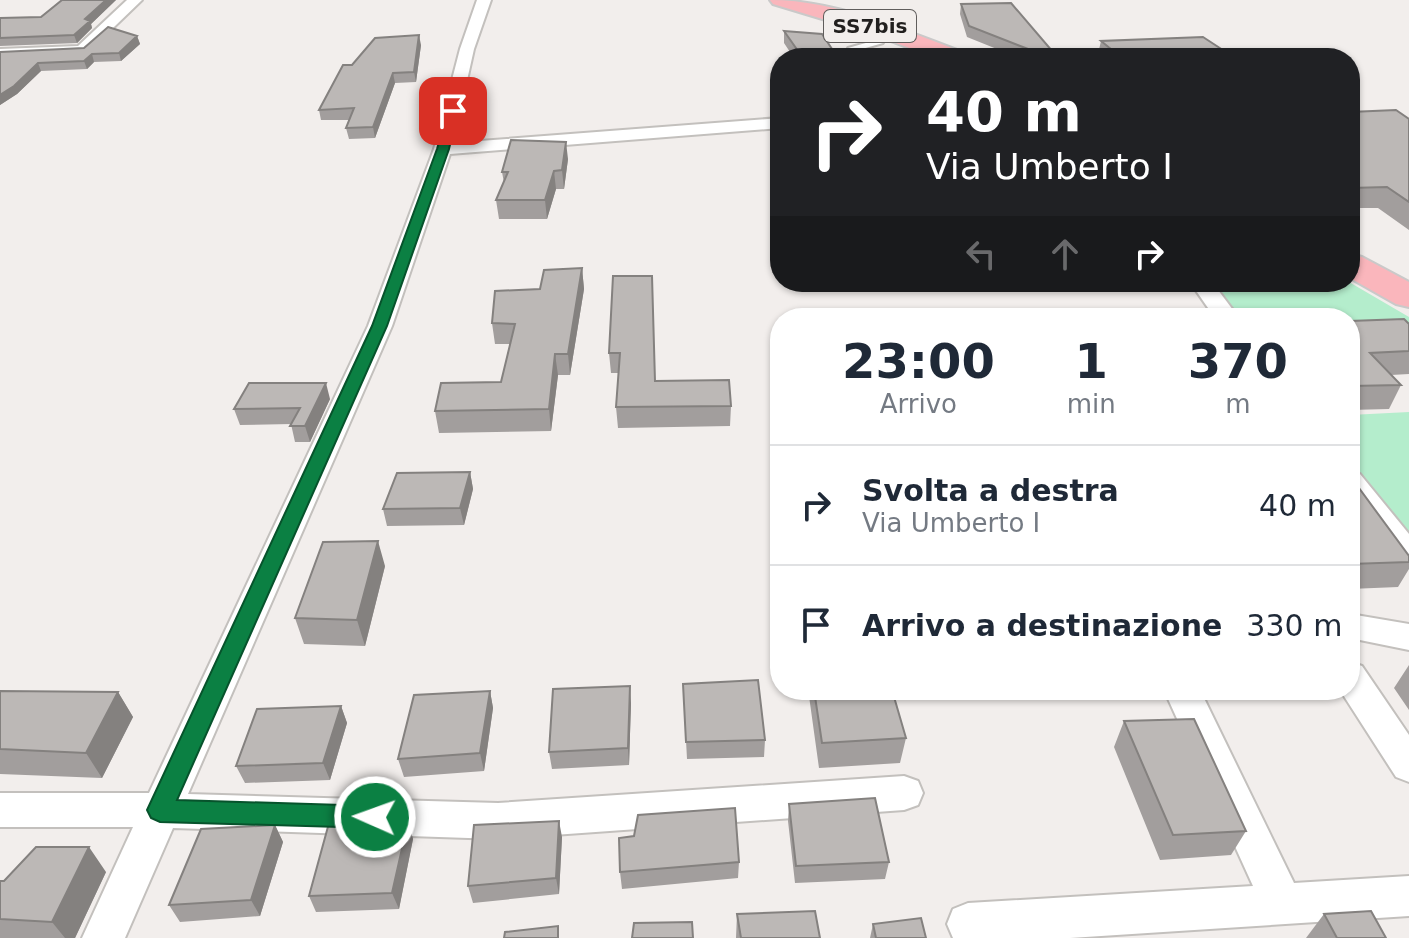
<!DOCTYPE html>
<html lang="it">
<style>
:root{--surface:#fff;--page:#f6f6f7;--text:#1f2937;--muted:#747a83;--line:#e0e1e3}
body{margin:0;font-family:"DejaVu Sans",sans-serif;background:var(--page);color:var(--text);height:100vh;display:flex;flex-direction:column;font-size:30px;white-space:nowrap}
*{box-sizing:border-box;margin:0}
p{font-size:26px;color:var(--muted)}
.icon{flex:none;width:44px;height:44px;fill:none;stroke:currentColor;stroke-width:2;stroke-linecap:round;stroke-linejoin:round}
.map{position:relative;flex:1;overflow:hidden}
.details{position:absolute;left:770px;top:308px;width:590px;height:392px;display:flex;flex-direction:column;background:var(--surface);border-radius:32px;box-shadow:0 2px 6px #0004}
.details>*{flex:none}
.hud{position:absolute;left:770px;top:48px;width:590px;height:244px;border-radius:32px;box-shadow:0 2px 6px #0004;background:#202124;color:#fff;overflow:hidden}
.pin{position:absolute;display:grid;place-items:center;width:68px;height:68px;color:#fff;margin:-34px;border-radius:16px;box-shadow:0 4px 12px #0006}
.me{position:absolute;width:88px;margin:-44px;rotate:272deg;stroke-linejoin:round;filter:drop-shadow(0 0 6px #0008)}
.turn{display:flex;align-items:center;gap:28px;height:168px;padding:0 24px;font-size:36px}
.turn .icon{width:104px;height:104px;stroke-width:2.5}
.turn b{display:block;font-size:56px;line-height:68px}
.lanes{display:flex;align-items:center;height:76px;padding:0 24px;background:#0003;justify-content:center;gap:40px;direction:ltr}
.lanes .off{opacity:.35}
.eta{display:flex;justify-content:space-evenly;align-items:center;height:136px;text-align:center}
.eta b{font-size:48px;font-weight:800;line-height:56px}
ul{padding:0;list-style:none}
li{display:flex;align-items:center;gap:24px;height:120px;padding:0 24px;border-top:2px solid var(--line)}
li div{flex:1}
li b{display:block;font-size:30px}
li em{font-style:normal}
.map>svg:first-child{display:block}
.green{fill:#b4edcc}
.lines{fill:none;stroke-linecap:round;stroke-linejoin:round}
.lane-casing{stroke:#c3c0bd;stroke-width:4}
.street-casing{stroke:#c3c0bd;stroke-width:4}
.primary-casing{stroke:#cac9c9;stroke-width:4}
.lane{fill:#fff;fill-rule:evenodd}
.street{fill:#fff;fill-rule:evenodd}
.primary{fill:#fab6bc;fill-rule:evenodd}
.wall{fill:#a29e9d}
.shaded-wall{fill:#84817f}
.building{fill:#bcb8b6;stroke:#84817f;stroke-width:2}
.route{fill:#0b8043;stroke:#07532c;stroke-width:2}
.labels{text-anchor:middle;stroke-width:8;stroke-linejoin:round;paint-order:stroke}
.shield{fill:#f2eeec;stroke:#605d5c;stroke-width:2}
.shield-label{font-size:20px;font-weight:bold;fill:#211f1e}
</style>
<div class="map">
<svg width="1409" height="938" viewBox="0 0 1409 938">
<rect width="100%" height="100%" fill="#f2eeec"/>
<path class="green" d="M 1243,282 L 1349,282 L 1409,317 L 1409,342 L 1350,343 L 1350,318 L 1237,318 L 1212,284 Z
M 1409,412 L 1409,540 L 1350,465 L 1350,415 Z"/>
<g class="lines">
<defs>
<path id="lane" d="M 880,39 L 883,43 L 855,51 L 857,58 L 849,58 L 848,48 Z"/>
<path id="street" d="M 127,0 L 142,0 L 87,53 L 0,57 L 0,49 L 78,46 Z
M 477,0 L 491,0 L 474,49 L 453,143 L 780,118 L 780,128 L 450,154 L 392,326 L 188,794 L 498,803 L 904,776 L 918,781 L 923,793 L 918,805 L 904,810 L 498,839 L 173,828 L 125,938 L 82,938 L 133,827 L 0,827 L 0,793 L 149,793 L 368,326 L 434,149 L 460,49 Z
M 1190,282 L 1212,282 L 1239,318 L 1215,318 Z
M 1350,472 L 1360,474 L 1409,534 L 1409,566 L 1398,563 L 1350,500 Z
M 1350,614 L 1409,624 L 1409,650 L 1350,638 Z
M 1350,662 L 1362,666 L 1409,735 L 1409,782 L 1396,777 L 1340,690 L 1350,690 Z
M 1164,690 L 1200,690 L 1294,883 L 1409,876 L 1409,916 L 1070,938 L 953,938 L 947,924 L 953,909 L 968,903 L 1253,886 Z"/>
<path id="primary" d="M 770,0 C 837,0 903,30 965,53 L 969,58 L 936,58 L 872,34 L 773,4 Z
M 1350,254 L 1362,257 L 1409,282 L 1409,307 L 1396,304 L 1350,278 Z"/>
</defs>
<use href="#lane" class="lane-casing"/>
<use href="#street" class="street-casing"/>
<use href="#primary" class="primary-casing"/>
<use href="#lane" class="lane"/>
<use href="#street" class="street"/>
<use href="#primary" class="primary"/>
</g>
<path class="wall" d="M 62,0 L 116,0 L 91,24 L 92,28 L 77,43 L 0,46 L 0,18 L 41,17 Z
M 961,4 L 1053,52 L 1052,58 L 1019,58 L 967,37 L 960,14 Z
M 784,31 L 838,58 L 794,58 L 784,43 Z
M 137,36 L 140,44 L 121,61 L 94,62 L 87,69 L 41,71 L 17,94 L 0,105 L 0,52 L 84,48 Z
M 1101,41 L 1235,58 L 1097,58 Z
M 421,45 L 416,82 L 395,83 L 375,138 L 349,139 L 346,128 L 350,120 L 321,120 L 319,110 L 352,65 Z
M 1350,112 L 1409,119 L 1409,230 L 1378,208 L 1350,208 Z
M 568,159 L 564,189 L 556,189 L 547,219 L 499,219 L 496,200 L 504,183 L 502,172 Z
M 582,268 L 584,289 L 570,375 L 558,375 L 551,431 L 439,433 L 435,411 L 501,382 L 510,344 L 495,344 L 492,323 L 540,289 Z
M 613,276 L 655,381 L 731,406 L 730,426 L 618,428 L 616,407 L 619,373 L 611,373 L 609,353 Z
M 1350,321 L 1409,324 L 1409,374 L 1391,375 L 1401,385 L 1389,409 L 1350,410 Z
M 330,399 L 310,442 L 295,442 L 291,424 L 240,425 L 234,409 Z
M 470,472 L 473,489 L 464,525 L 387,526 L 383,509 Z
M 1350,484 L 1409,556 L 1409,569 L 1398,587 L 1350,589 Z
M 385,566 L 365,646 L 304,644 L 295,618 Z
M 1409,665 L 1409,710 L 1394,688 Z
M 683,684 L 765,740 L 764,757 L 687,759 Z
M 810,690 L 892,690 L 906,738 L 900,763 L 819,768 L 809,696 Z
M 0,691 L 118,692 L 133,717 L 102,778 L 0,774 Z
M 490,691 L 493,708 L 484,771 L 404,777 L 398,759 Z
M 631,703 L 629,765 L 552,769 L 549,752 Z
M 341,706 L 347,723 L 330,780 L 245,783 L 236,766 Z
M 1124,721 L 1246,831 L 1231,855 L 1160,860 L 1114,747 Z
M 789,804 L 889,862 L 885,879 L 795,883 L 788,821 Z
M 408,822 L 413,839 L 399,909 L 316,912 L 309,896 Z
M 275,825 L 283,842 L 260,916 L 180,922 L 169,905 Z
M 562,837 L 559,894 L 473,903 L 468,886 Z
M 739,862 L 738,878 L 622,889 L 620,872 Z
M 106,872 L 75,938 L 0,938 L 0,881 Z
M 737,914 L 820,938 L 736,938 Z
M 1324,914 L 1386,938 L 1306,938 Z
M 873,924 L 926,938 L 870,938 Z"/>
<path class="shaded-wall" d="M 106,0 L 116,0 L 91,24 L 92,28 L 77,43 L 74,35 L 85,19 Z
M 419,35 L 421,45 L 416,82 L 414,72 Z
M 137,36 L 140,44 L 121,61 L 119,53 Z
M 92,54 L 94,62 L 87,69 L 84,61 Z
M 38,63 L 41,71 L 17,94 L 0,105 L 0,95 Z
M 393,73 L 395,83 L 375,138 L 373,127 Z
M 566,142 L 568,159 L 564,189 L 562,170 Z
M 554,171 L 556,189 L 547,219 L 545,200 Z
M 582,268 L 584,289 L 570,375 L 568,354 Z
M 555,354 L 558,375 L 551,431 L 549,409 Z
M 326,383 L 330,399 L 310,442 L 305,426 Z
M 470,472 L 473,489 L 464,525 L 460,508 Z
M 378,541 L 385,566 L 365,646 L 357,620 Z
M 630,686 L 631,703 L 629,765 L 628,748 Z
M 490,691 L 493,708 L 484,771 L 480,753 Z
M 118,692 L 133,717 L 102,778 L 86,753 Z
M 341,706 L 347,723 L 330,780 L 323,763 Z
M 559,821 L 562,837 L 559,894 L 556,878 Z
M 408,822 L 413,839 L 399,909 L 392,893 Z
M 275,825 L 283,842 L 260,916 L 251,900 Z
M 89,847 L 106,872 L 75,938 L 65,938 L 52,922 Z"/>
<path class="building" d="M 62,0 L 106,0 L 85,19 L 90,21 L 74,35 L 0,38 L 0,18 L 41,17 Z
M 1011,3 L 1053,52 L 1028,49 L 969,26 L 961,4 Z
M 108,27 L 137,36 L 119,53 L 92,54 L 84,61 L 38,63 L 14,86 L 0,95 L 0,52 L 84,48 Z
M 784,31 L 822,34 L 838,58 L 803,58 Z
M 419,35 L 414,72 L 393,73 L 373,127 L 346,128 L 354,108 L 319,110 L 343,65 L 352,65 L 375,38 Z
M 1203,37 L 1235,58 L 1122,58 L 1101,41 Z
M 1396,110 L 1409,119 L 1409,202 L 1387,187 L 1350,188 L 1350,112 Z
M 511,140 L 566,142 L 562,170 L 554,171 L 545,200 L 496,200 L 508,172 L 502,172 Z
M 582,268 L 568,354 L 555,354 L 549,409 L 435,411 L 441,383 L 501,382 L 515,324 L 492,323 L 495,291 L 540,289 L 544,270 Z
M 613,276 L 652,276 L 655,381 L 729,380 L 731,406 L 616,407 L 620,353 L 609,353 Z
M 1404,319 L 1409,324 L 1409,351 L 1370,353 L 1401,385 L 1350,386 L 1350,321 Z
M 249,383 L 326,383 L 305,426 L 290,426 L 300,408 L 234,409 Z
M 470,472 L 460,508 L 383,509 L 397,473 Z
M 1350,484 L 1356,484 L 1409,556 L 1409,562 L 1350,564 Z
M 378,541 L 357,620 L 295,618 L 323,542 Z
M 758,680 L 765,740 L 686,742 L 683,684 Z
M 630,686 L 628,748 L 549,752 L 553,689 Z
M 814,690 L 892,690 L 906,738 L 822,743 Z
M 0,691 L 118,692 L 86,753 L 0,749 Z
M 490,691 L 480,753 L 398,759 L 414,695 Z
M 341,706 L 323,763 L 236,766 L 257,709 Z
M 1194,719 L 1246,831 L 1173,835 L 1124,721 Z
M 875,798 L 889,862 L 796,866 L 789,804 Z
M 735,808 L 739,862 L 620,872 L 619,838 L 634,836 L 638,815 Z
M 559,821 L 556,878 L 468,886 L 474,825 Z
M 408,822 L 392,893 L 309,896 L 329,823 Z
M 275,825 L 251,900 L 169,905 L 201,829 Z
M 36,847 L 89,847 L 52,922 L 0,919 L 0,881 L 4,881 Z
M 815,911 L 820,938 L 741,938 L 737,914 Z
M 1371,911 L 1386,938 L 1337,938 L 1324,914 Z
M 921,918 L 926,938 L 876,938 L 873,924 Z
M 692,922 L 693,938 L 632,938 L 634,923 Z
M 558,926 L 558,938 L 504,938 L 505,932 Z"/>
<path class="route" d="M 453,108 L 458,111 L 449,149 L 387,326 L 177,800 L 375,806 L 384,809 L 388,817 L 384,825 L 375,828 L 160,822 L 151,818 L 147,810 L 372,326 L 437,149 L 448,111 Z"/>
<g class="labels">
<rect class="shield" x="824" y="10" width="92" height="32" rx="6"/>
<g class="shield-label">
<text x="870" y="33">SS7bis</text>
</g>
</g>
</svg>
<div class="pin" style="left:453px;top:111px;background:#d93025"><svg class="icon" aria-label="arrive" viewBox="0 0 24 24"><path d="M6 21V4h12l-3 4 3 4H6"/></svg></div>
<svg class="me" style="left:375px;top:817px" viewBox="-20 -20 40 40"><circle r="17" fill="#0b8043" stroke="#fff" stroke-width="3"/><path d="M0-11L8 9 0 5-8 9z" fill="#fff"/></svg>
<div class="hud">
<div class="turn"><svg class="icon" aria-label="right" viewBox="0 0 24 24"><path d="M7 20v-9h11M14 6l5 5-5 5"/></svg><div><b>40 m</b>Via Umberto I</div></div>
<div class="lanes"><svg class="icon off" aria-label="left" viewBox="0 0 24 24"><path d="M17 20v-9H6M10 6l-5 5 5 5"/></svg><svg class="icon off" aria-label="ahead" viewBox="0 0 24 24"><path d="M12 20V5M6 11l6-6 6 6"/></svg><svg class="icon" aria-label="right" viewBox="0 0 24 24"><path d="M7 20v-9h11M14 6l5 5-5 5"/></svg></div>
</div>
<section class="details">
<div class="eta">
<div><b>23:00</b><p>Arrivo</p></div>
<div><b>1</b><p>min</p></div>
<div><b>370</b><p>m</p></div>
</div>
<ul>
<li><svg class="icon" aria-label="right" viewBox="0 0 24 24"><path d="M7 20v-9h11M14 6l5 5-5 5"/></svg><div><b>Svolta a destra</b><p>Via Umberto I</p></div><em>40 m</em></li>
<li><svg class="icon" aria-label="arrive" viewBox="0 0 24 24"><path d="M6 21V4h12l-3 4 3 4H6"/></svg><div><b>Arrivo a destinazione</b></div><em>330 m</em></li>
</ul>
</section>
</div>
